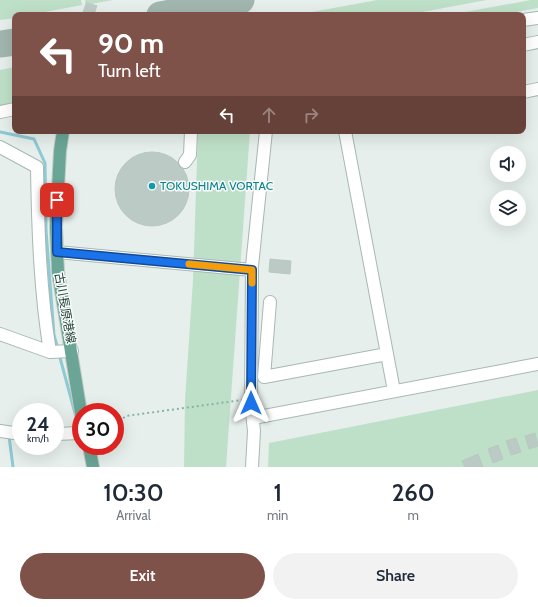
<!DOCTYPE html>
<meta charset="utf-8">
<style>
:root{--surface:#fff;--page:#f2f2f3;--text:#1f2937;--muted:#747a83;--accent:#7f5249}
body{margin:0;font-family:Cabin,"Noto Sans JP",sans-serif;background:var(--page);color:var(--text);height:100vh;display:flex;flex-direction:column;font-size:15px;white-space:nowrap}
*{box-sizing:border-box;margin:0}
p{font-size:13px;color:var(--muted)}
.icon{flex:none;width:22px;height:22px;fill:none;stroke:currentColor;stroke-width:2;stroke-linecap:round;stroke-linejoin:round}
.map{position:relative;height:467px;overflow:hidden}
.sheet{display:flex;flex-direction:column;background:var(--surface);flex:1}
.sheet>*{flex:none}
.guide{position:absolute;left:12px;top:12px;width:514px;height:122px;border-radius:8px;box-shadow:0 4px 16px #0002;background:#7f5249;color:#fff;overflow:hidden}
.controls{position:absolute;left:490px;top:146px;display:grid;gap:8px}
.controls a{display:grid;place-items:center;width:36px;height:36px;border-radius:50%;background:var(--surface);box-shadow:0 4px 16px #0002;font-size:20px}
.speed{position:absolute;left:12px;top:403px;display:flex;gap:8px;font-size:20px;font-weight:700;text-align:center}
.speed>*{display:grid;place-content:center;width:52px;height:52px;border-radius:50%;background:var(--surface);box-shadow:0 4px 16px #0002;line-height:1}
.speed small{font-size:10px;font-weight:400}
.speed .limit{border:6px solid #d22;background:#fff;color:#111}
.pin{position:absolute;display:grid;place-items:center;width:34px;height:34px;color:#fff;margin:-17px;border-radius:8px;box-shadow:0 2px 6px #0006}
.me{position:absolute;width:44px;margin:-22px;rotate:0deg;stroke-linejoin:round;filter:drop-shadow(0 0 3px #0008)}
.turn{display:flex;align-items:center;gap:14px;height:84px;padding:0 20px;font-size:18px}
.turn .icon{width:52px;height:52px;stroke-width:2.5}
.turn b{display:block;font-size:28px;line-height:34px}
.lanes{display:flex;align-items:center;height:38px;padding:0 20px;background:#0003;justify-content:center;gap:20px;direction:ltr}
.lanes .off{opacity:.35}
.eta{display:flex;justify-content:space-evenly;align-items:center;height:68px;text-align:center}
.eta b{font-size:24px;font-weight:600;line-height:28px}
.primary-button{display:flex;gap:8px;margin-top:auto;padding:8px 20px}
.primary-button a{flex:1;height:46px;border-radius:24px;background:var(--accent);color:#fff;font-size:16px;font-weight:600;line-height:46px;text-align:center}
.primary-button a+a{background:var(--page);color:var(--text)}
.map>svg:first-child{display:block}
.green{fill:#bfe0c8}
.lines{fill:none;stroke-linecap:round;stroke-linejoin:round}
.stream{stroke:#8ec9d4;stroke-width:3}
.taxiway{stroke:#a2b6b0;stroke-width:27}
.building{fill:#bbcac4;stroke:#b8c9c2}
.major-tunnel{stroke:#bfccc8;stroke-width:12;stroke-dasharray:12 6;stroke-linecap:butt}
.minor-casing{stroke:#a8b8b2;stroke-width:14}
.major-casing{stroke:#c2cac8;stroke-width:14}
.path{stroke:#86b3a5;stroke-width:2;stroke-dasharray:2 3;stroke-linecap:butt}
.minor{stroke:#fff;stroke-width:12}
.major{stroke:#6aa596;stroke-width:12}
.route-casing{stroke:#114b97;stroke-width:10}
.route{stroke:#1a73e8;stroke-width:7}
.slow{stroke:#f59e0b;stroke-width:7}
.culture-dot{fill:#0f9aa8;stroke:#f7fbf9;stroke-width:1.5}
.labels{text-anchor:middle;stroke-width:3;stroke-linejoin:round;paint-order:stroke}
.culture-label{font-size:12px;fill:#0d838f;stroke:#f7fbf9;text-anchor:start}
.street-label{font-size:12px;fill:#24423a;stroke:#f7fbf9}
</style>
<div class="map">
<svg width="538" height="467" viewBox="0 0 538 467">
<rect width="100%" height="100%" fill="#e6efeb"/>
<path class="green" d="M 0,0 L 81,0 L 82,5 L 29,15 L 15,15 L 15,18 L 0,20 Z
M 85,0 L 113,0 L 86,5 Z
M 377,0 L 487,0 L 406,15 L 296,15 Z
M 531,0 L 538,0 L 538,8 L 500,15 L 449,15 Z
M 15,67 L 15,103 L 0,105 L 0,70 Z
M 198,131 L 250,131 L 226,467 L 184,467 L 185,400 L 193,280 Z
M 538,390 L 538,467 L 268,467 L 269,443 Z"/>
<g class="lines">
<path class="stream" d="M 0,132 L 34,139 L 45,163 L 46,230 L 54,335 L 58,349
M 59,354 L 76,417 L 76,430
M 9,436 L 13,467"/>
<path class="taxiway" d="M 160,15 L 241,0
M 0,44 L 15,42"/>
</g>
<path class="building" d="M115 189a37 37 0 1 1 74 0a37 37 0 1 1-74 0Z
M 270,259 L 291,261 L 290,274 L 269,272 Z
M 535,433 L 538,446 L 529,449 L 525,436 Z
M 516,438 L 521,452 L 511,455 L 506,441 Z
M 498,445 L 503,459 L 493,463 L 488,449 Z
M 478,454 L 483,467 L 465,467 L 462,461 Z"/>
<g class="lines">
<path class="major-tunnel" d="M 88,15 L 93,0"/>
<defs>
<path id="minor" d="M 523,20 L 538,18
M 523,45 L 538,42
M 523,92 L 538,89
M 0,112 L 15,109
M 345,131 L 394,391
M 0,147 L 37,167 C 38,230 40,291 50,352
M 185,162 L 190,155 L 191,131
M 57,252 L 252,270 L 251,403 L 254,431 L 252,467
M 252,266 L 266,131
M 270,302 L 264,377 L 387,354
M 0,334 L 50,352 L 72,351
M 253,418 L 538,364
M 0,431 L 21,434
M 55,434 L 81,433"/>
<path id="major" d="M 63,131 L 60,151 L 56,227 L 58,272 L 81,413
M 89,446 L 93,467"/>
</defs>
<use href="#minor" class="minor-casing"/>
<use href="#major" class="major-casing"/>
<path class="path" d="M 115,424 L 126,416 L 242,400"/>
<use href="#minor" class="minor"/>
<use href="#major" class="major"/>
</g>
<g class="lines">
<defs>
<path id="route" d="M 57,200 L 57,252 L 252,270 L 251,403"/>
</defs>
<use href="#route" class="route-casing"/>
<use href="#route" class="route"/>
<path class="slow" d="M 189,264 L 252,270 L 252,283"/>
</g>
<circle class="culture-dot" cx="152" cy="186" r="4"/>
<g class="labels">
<g class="culture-label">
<text x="160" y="190">TOKUSHIMA VORTAC</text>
</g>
<g class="street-label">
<text transform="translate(65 308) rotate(80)" y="4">古川長原港線</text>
</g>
</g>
</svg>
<div class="controls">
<a><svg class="icon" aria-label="sound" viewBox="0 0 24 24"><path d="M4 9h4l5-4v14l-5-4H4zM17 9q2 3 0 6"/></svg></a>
<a><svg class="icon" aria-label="layers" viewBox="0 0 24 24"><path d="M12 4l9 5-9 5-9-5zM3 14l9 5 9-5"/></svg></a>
</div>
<div class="speed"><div>24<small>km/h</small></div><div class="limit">30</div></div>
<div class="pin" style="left:57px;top:200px;background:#d93025"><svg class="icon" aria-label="arrive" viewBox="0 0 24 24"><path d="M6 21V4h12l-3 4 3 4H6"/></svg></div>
<svg class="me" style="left:251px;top:403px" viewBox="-20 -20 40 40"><path d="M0-17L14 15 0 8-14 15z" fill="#1a73e8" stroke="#fff" stroke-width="4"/></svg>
<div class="guide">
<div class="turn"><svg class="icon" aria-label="left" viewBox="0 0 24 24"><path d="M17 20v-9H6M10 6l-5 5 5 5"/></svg><div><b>90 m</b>Turn left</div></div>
<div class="lanes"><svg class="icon" aria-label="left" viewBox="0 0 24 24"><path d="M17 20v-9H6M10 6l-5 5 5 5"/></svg><svg class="icon off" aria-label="ahead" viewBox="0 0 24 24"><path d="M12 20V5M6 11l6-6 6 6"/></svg><svg class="icon off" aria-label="right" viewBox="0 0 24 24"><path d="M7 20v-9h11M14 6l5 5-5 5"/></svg></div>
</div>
</div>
<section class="sheet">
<div class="eta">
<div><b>10:30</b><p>Arrival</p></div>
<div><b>1</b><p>min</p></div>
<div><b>260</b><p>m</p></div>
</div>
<div class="primary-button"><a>Exit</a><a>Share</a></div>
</section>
